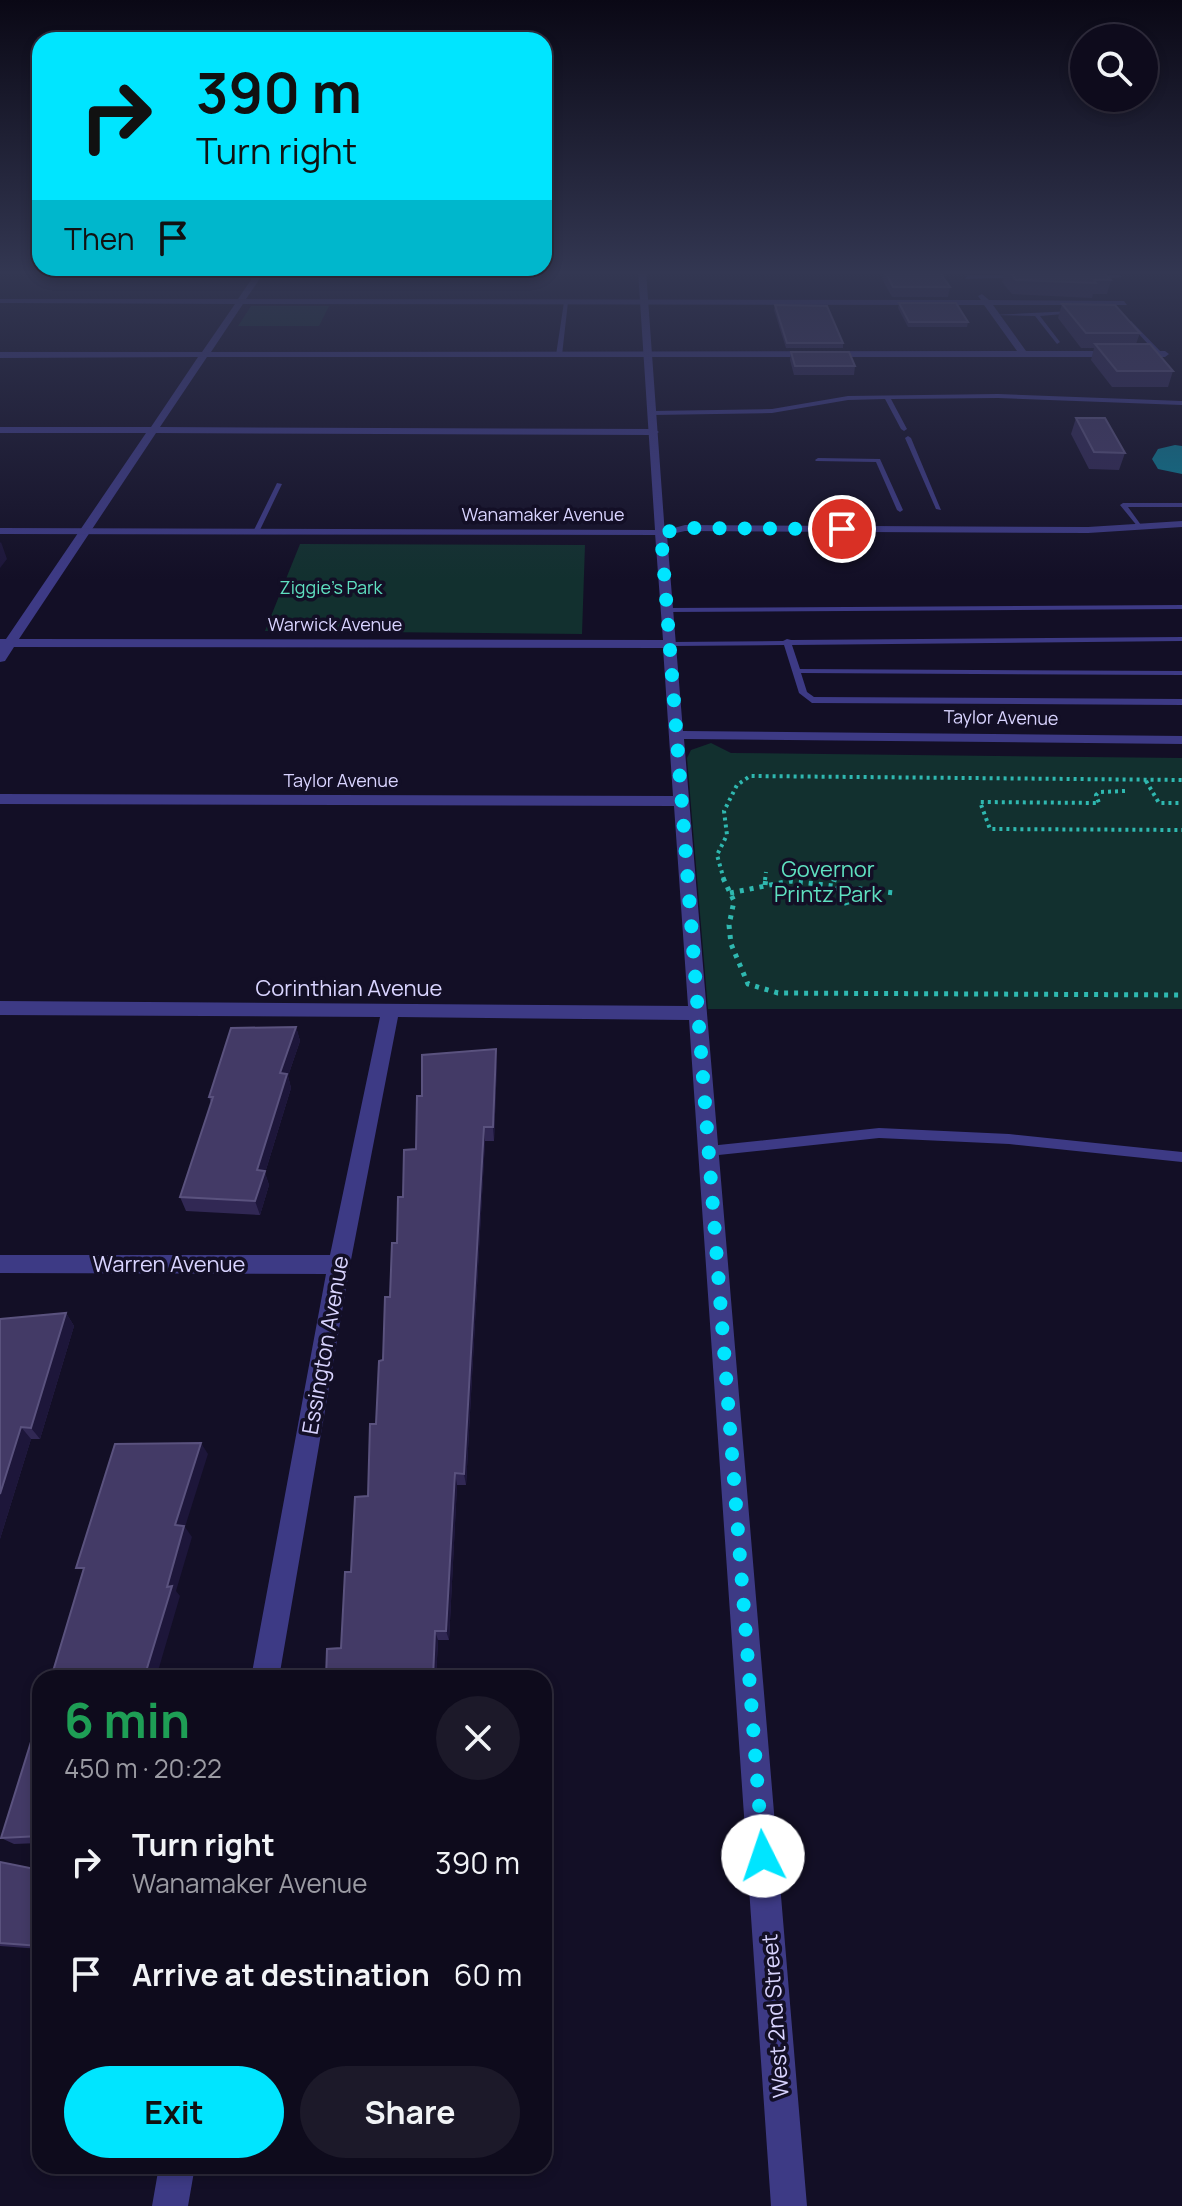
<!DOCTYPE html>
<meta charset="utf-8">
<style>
:root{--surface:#0e0b1c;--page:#1c1929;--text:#f1f3f6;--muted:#9b9ba3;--line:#2e2b3b;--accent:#00e5ff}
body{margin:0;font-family:Manrope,sans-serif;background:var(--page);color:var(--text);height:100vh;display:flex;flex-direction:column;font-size:30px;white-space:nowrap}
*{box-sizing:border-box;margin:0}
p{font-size:26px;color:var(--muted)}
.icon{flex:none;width:44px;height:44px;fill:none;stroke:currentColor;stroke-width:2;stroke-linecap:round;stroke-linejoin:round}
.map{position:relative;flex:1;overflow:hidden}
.sheet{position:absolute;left:32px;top:1670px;width:520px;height:504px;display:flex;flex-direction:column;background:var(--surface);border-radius:24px;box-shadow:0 4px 12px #0003,0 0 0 2px var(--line)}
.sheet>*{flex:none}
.top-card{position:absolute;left:32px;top:32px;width:520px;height:244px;border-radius:24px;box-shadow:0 4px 12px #0003,0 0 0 2px var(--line);background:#00e5ff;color:#111;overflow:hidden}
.tools{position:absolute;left:1070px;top:24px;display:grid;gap:16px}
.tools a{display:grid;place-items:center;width:88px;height:88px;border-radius:50%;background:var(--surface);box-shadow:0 4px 12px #0003,0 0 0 2px var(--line);font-size:40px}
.pin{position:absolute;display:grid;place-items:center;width:68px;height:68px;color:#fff;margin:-34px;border:4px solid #fff;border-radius:50%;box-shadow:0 2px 8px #0007}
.me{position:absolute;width:88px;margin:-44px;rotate:356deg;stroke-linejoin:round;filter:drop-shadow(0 0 6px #0008)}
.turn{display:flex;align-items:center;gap:28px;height:168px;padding:0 32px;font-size:36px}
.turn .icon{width:104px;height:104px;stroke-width:2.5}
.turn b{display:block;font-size:56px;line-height:68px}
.then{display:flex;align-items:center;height:76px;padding:0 32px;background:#0003;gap:16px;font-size:30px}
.round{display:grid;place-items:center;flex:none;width:84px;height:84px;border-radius:42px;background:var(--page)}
.summary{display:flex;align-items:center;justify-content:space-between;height:136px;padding:0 32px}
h1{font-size:48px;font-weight:700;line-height:60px;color:#1e9e55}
.primary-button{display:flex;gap:16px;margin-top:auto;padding:16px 32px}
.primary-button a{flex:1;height:92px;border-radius:48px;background:var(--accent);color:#111;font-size:32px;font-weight:700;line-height:92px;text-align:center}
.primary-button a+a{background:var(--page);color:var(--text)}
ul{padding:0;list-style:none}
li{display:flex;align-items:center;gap:24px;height:112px;padding:0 32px}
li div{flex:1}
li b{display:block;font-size:30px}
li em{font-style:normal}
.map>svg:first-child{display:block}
.green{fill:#12302f}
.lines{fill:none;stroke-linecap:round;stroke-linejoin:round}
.taxiway{fill:#0a7a92;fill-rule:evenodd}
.path-far1{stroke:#2fb8b0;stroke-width:4;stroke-dasharray:3 4;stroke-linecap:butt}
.path{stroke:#2fb8b0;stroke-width:5;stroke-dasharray:4 6;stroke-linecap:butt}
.service{fill:#3d3a85;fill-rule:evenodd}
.minor{fill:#3d3a85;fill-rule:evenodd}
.tertiary{fill:#3d3a85;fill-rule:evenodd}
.wall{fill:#312854}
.shaded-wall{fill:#1d163a}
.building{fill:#433a66;stroke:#5a527e;stroke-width:2}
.route{stroke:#00e5ff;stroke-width:14;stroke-dasharray:0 25.2}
.labels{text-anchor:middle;stroke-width:7;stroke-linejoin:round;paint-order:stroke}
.far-street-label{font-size:18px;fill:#d9d4ff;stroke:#130f26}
.far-park-label{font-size:18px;fill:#5fe0c0;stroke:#130f26}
.park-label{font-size:22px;fill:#5fe0c0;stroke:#130f26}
.street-label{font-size:22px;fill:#d9d4ff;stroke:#130f26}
</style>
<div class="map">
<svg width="1182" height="2206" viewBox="0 0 1182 2206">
<rect width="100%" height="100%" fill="#130f26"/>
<path class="green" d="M 251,306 L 329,306 L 319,326 L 238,326 Z
M 300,544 L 585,545 L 582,634 L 265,631 Z
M 711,743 L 731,753 L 1182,758 L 1182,1009 L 708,1009 L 687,758 L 691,750 Z"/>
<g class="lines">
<path class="taxiway" d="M 1175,445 L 1182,446 L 1182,474 L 1158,469 L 1152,459 L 1158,449 Z"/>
<path class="path-far1" d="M 1146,781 L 1159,803 L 1182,803
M 1125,791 L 1099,792 L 1096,795 L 1099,803 L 980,802 L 990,829 L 1182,830
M 724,880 L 717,855 L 727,835 L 724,811 L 737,785 L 750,776 L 1182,780
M 765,880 L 766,872
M 834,880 L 839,865"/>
<path class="path" d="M 723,878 L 734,901 L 729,925 L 731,944 L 748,984 L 778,993 L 1182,995
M 835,878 L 833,884 L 844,896 L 847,905
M 765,885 L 766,878
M 730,893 L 790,881 L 895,893"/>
<path class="service" d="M 566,301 L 568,302 L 562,355 L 559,357 L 556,355 L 564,302 Z
M 1073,311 L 1075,313 L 1040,316 L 1060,342 L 1057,344 L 1035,316 L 993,315 Z
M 1127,321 L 1131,321 L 1162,353 L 1162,355 L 1158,355 Z
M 998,394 L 1182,401 L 1182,405 L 998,398 L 891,399 L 907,429 L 904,431 L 901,429 L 885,399 L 848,400 L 772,413 L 652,415 L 649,413 L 652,411 L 772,409 L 848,396 Z
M 908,436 L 911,438 L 941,510 L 936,509 L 905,438 Z
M 818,458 L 880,459 L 903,510 L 900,512 L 897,510 L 876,462 L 816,461 L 815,460 Z
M 277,483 L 282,484 L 259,532 L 254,533 L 253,532 Z
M 1182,503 L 1182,507 L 1128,507 L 1141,525 L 1138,527 L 1120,505 L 1123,503 Z
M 1182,605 L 1182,609 L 667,612 L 663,610 L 667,608 Z
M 1182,637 L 1182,641 L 792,645 L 800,669 L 1182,671 L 1182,675 L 801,673 L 807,692 L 814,697 L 1182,699 L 1182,705 L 812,703 L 799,693 L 784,645 L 670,646 L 666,644 L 670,642 L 783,641 L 787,639 L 791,640 Z
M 879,1128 L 1009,1134 L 1182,1152 L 1182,1162 L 1009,1144 L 879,1138 L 709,1156 L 705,1154 L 703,1151 L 705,1148 L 709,1146 Z"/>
<path class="minor" d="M 257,271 L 265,271 L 246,299 L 981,300 L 978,296 L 982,294 L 989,300 L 1124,301 L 1127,305 L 993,305 L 1026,351 L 1165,351 L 1169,354 L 1165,357 L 207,357 L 160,427 L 654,429 L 659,432 L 654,435 L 156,433 L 19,639 L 663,640 L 655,533 L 685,525 L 1088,527 L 1182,521 L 1182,527 L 1088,533 L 685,531 L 667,535 L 683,731 L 1182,736 L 1182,744 L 684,739 L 807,2206 L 771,2206 L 689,1020 L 398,1017 L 350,1265 L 279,1678 L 251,1678 L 326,1274 L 0,1273 L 0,1255 L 330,1255 L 380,1017 L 0,1015 L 0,1001 L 688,1006 L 674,806 L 0,804 L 0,794 L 673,796 L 663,648 L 14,647 L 5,661 L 0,662 L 0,639 L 6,639 L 146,433 L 0,433 L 0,427 L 151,427 L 198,357 L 0,358 L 0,352 L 202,352 L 235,304 L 0,303 L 0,299 L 238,299 ZM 243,304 L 984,305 L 1017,351 L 211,352 Z
M 968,275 L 1027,275 L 1031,277 L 965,279 Z
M 1083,275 L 1119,275 L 1123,277 L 1080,279 Z
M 159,2166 L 195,2166 L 188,2206 L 152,2206 Z"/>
<path class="tertiary" d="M 638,271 L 646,271 L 665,535 L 0,534 L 0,528 L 655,530 Z"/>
</g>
<path class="wall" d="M 883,271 L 939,271 L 950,287 L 948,297 L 892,297 L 882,279 Z
M 994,271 L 1102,271 L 1111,280 L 1107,294 L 1093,294 L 1092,298 L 1012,294 L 1002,282 L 1004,272 Z
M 899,303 L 968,322 L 967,327 L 908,327 L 898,308 Z
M 1062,304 L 1140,333 L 1136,344 L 1173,371 L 1168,387 L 1112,387 L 1091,360 L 1094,348 L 1081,348 L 1058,318 Z
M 775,305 L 843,343 L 843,348 L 786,348 L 774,310 Z
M 791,352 L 855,366 L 854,375 L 794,375 L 790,360 Z
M 1076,418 L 1125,453 L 1119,470 L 1089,469 L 1071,434 Z
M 296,1027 L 300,1041 L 288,1076 L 291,1088 L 265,1173 L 269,1185 L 260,1215 L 186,1211 L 180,1197 L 211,1103 L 209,1097 Z
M 497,1063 L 494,1141 L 485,1141 L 466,1485 L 457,1485 L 449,1640 L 438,1640 L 436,1678 L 326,1678 L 341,1648 L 351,1572 L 368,1496 L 397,1243 L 403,1197 L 416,1149 L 422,1096 Z
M 66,1313 L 74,1326 L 40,1439 L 31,1439 L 0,1539 L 0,1319 Z
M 40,1713 L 40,1843 L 14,1844 L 1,1838 Z
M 0,1862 L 40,1870 L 40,1949 L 0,1946 Z"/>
<path class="shaded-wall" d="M 1,542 L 7,559 L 0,568 L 0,543 Z
M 296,1027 L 300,1041 L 288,1076 L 291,1088 L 265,1173 L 269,1185 L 260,1215 L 255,1201 L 257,1170 L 280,1073 Z
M 496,1049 L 497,1063 L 494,1141 L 493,1127 Z
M 484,1127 L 485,1141 L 466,1485 L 464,1474 Z
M 66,1313 L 74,1326 L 40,1439 L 31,1428 Z
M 21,1427 L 31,1439 L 0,1539 L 0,1494 Z
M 201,1443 L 208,1454 L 185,1527 L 192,1537 L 176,1591 L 180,1596 L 156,1678 L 144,1678 L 167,1587 L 175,1525 Z
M 455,1473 L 457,1485 L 449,1640 L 446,1631 Z
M 435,1631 L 438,1640 L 436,1678 L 433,1678 Z"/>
<path class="building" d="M 885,271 L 939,271 L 950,287 L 893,287 Z
M 1009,271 L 1102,271 L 1111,280 L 1094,280 L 1096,283 L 1016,280 Z
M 899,303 L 956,303 L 968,322 L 909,322 Z
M 1062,304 L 1115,305 L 1140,333 L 1086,333 Z
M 775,305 L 827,306 L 843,343 L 787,343 Z
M 1095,344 L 1150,344 L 1173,371 L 1117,371 Z
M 791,352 L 849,352 L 855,366 L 795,366 Z
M 1076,418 L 1105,418 L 1125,453 L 1094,452 Z
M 296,1027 L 280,1073 L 287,1074 L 257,1170 L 265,1171 L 255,1201 L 180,1197 L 213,1097 L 209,1097 L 231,1028 Z
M 496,1049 L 493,1127 L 484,1127 L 464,1474 L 455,1473 L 446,1631 L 435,1631 L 433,1678 L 326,1678 L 327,1649 L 341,1648 L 345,1572 L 351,1572 L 355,1497 L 368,1496 L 370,1424 L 376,1424 L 379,1361 L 383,1360 L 385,1297 L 390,1297 L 392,1243 L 397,1243 L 398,1197 L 403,1197 L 404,1150 L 416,1149 L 417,1096 L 422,1096 L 422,1055 Z
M 66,1313 L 31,1428 L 21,1427 L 0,1494 L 0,1319 Z
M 201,1443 L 175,1525 L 184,1526 L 167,1587 L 172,1586 L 144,1678 L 51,1678 L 84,1568 L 76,1568 L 115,1444 Z
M 40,1713 L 40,1836 L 1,1838 Z
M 0,1862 L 40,1870 L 40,1946 L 0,1943 Z"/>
<linearGradient id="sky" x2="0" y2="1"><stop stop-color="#0a0815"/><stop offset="0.47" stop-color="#333752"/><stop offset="1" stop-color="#333752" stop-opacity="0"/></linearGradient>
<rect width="1182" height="580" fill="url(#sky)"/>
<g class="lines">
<path class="route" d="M 763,1856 L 661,533 L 685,528 L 842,529"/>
</g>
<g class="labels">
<g class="far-street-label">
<text x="543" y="521">Wanamaker Avenue</text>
<text x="335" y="631">Warwick Avenue</text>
<text transform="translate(1001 718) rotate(1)" y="6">Taylor Avenue</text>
<text x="341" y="787">Taylor Avenue</text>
</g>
<g class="far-park-label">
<text x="331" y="594">Ziggie's Park</text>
</g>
<g class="park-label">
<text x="828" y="877">Governor<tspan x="828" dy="25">Printz Park</tspan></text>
</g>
<g class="street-label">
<text x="349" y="996">Corinthian Avenue</text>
<text x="169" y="1272">Warren Avenue</text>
<text transform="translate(325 1345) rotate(-80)" y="8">Essington Avenue</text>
<text transform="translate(775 2016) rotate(-94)" y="8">West 2nd Street</text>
</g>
</g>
</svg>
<div class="tools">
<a><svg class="icon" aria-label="search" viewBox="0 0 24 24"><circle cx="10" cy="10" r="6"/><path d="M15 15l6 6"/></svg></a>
</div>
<div class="pin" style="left:842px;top:529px;background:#d93025"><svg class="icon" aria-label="arrive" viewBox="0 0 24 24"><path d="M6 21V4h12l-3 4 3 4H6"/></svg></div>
<svg class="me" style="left:763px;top:1856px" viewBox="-20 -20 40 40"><circle r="19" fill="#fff"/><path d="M0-13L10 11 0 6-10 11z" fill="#00e5ff"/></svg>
<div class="top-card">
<div class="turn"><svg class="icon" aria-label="right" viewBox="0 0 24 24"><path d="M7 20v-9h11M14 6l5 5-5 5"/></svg><div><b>390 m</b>Turn right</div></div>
<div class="then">Then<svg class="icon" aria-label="arrive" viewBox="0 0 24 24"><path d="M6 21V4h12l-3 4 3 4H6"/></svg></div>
</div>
<section class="sheet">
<div class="summary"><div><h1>6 min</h1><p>450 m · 20:22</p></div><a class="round"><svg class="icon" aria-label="close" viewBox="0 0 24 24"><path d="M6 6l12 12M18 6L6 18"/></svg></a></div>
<ul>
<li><svg class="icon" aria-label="right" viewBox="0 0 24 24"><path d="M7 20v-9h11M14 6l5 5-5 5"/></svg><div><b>Turn right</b><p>Wanamaker Avenue</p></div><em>390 m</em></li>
<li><svg class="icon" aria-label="arrive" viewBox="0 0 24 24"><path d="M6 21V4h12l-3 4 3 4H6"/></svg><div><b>Arrive at destination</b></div><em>60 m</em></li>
</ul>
<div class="primary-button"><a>Exit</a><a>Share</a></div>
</section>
</div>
